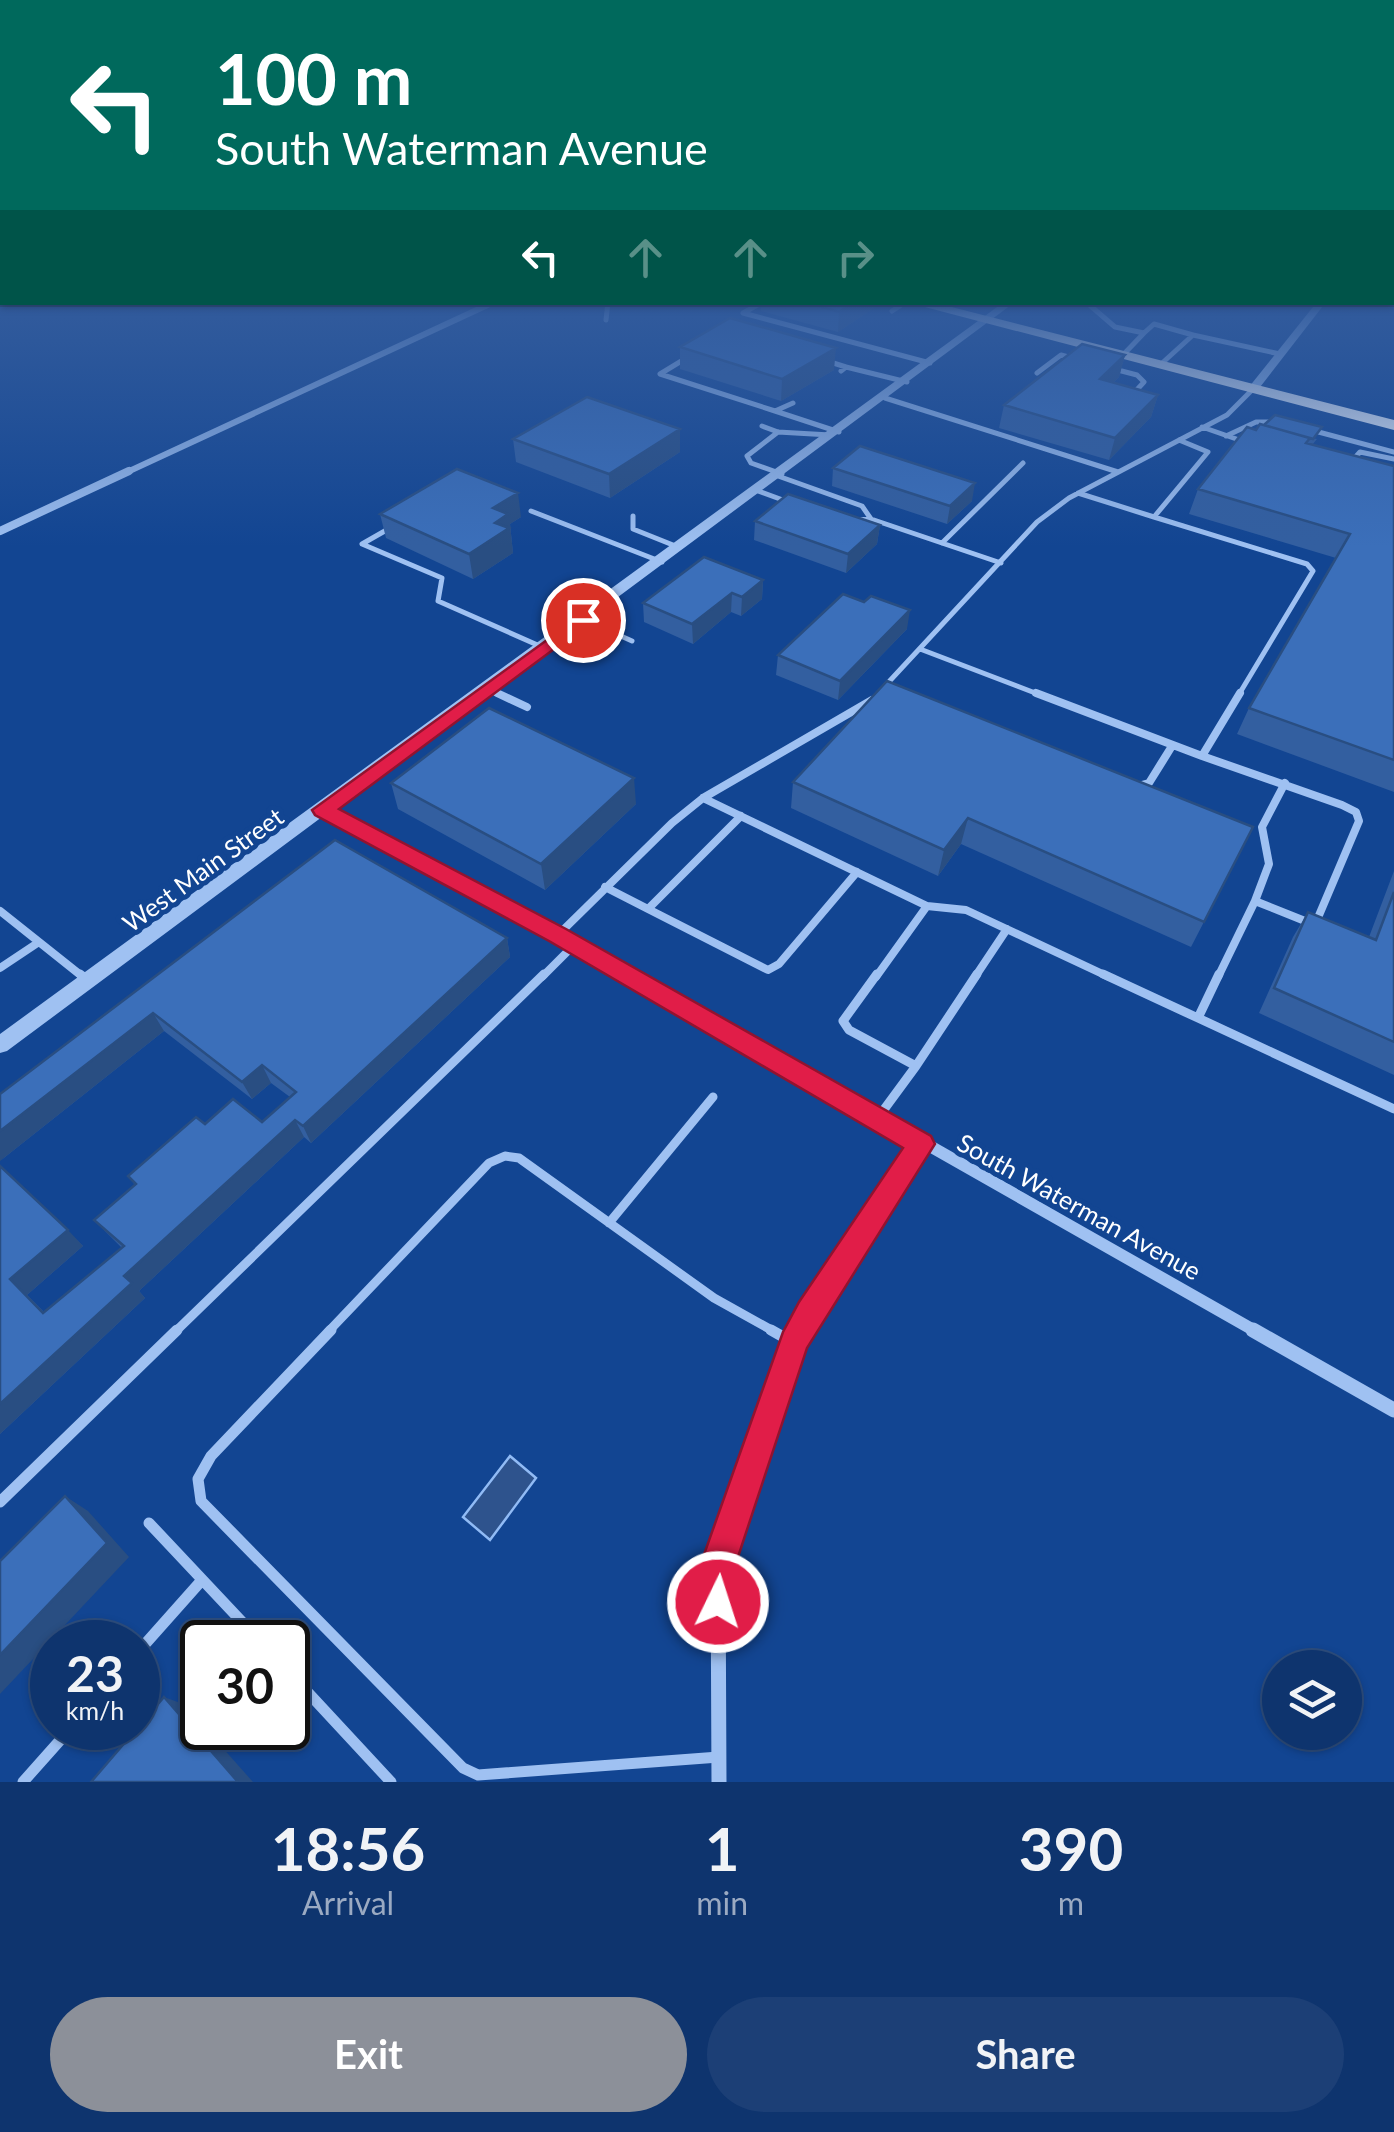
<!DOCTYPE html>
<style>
:root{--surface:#0e346e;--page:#1c3f76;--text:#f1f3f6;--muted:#9baac2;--line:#2e4f81;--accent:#8c9099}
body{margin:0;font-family:Lato,sans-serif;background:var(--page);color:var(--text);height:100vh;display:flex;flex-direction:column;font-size:38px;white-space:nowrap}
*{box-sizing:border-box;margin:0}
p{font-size:32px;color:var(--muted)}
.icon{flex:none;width:55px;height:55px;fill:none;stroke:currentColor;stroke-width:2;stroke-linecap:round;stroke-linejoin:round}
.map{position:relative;height:1782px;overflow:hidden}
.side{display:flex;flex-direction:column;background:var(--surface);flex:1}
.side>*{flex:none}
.guide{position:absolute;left:0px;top:0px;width:1395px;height:305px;box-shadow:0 2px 8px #0004,0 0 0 2px var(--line);background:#00695c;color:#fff;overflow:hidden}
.controls{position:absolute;left:1262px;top:1650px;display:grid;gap:20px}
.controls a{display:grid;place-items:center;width:100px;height:100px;border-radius:50%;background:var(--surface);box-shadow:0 2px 8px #0004,0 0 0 2px var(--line);font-size:50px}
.speed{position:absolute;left:30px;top:1620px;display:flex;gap:20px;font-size:50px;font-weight:700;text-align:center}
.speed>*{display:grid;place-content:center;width:130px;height:130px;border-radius:50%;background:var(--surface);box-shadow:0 2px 8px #0004,0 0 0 2px var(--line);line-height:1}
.speed small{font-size:25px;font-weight:400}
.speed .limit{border:5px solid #111;border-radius:15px;background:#fff;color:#111}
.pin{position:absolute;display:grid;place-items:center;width:85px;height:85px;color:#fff;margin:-42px;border:5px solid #fff;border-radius:50%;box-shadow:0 2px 10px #0007}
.me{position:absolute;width:110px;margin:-55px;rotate:4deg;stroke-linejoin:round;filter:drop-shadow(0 0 8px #0008)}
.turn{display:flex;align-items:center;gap:35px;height:210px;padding:0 50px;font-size:45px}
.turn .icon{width:130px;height:130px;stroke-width:2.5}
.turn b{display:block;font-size:70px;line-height:85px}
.lanes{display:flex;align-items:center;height:95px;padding:0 50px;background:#0003;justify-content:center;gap:50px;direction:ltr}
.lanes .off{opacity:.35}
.eta{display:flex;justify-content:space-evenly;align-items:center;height:170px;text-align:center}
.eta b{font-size:60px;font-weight:700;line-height:70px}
.action{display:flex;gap:20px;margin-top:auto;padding:20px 50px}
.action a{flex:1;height:115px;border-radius:60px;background:var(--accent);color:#fff;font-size:40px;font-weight:700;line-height:115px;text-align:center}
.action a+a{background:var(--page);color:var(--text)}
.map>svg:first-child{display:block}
.water{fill:#2e538d;stroke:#91bbf5;stroke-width:2.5}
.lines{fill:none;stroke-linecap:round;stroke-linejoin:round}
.service-far3{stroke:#9fc1f2;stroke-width:5}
.service-far2{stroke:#9fc1f2;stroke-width:8}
.service-far1{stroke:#9fc1f2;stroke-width:9}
.service{stroke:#9fc1f2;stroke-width:11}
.minor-far4{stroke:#9fc1f2;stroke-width:6}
.minor-far3{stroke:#9fc1f2;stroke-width:8}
.minor-far2{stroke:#9fc1f2;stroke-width:10}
.minor-far1{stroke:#9fc1f2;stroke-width:12}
.minor{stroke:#9fc1f2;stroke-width:15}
.tertiary{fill:#9fc1f2;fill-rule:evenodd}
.trunk{fill:#f4f8ff;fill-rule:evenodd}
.wall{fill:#335fa0}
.shaded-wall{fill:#294e82}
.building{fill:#3b6fba;stroke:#294e82;stroke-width:2.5}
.route{fill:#e11d48;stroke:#92132f;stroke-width:2.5}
.labels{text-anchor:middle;stroke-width:10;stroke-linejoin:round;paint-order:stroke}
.street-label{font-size:25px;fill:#fff;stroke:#124592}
</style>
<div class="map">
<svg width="1394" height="1782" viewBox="0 0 1394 1782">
<rect width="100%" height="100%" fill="#124592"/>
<path class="water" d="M 510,1456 L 536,1478 L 490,1540 L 463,1517 Z"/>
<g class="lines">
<path class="service-far3" d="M 763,302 L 743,313 L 930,363
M 1086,302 L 1115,327 L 1144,333 L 1122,356
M 892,311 L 906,302
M 606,320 L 608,302
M 1144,333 L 1154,324 L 1193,335
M 688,357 L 660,374 L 775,411
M 827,361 L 846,367
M 1160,365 L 1193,335 L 1280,354
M 1114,369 L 1137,375 L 1144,382 L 1133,394
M 841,371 L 846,367 L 907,382
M 1037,373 L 1061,355 L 1076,359
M 885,398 L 1118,472
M 793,403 L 775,411 L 839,432
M 762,426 L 778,432 L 830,435
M 1202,427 L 1245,442
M 1311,430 L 1394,452
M 778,432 L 747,456 L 751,463 L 782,474
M 1226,436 L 1256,422 L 1278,422
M 1179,440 L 1208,452 L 1154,517 L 1307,564 L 1313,571 L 1238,696
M 1351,462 L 1360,452 L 1394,459
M 778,476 L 862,506 L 871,519 L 857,520
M 758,491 L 791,503
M 1078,493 L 1154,517
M 531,511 L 662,562
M 633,516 L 633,529 L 678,547
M 871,519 L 1001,563
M 390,528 L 362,544 L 442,578 L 438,601 L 542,647
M 942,543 L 1023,463
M 583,619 L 632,641
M 920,649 L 1043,696
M 885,686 L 1037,522 L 1069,498 L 1227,415 L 1253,389
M 488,689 L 502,696"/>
<path class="service-far2" d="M 497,693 L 527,707
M 1036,693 L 1202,756
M 1138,786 L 1149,783 L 1172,746
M 703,798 L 927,906 L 966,910 L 1109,977
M 605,887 L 648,909 L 741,816
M 1255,901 L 1269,864 L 1262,827 L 1285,783
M 648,909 L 768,970 L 779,964 L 857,872
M 0,911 L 83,977
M 558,935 L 672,823 L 703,798 L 872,700
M 0,968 L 39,942
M 542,977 L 574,945
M 876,977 L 927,906
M 975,977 L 1007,929
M 1218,977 L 1255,901 L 1310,923 L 1317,920 L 1359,821 L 1356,812 L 1342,805 L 1202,756 L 1240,693"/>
<path class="service-far1" d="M 80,974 L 89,981
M 877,974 L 843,1021 L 849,1030 L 916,1066 L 977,974
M 1103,974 L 1198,1018
M 1219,974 L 1198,1018 L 1394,1109
M 877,1119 L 916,1066
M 609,1223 L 713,1097
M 175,1332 L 544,974
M 328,1332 L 489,1163 L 505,1156 L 519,1158 L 714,1298 L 775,1332"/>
<path class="service" d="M 331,1330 L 211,1456 L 198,1479 L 201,1501 L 463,1768 L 478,1775 L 719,1757
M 771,1330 L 794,1343
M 0,1502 L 177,1330
M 149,1523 L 261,1642
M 138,1652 L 202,1580
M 288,1671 L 391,1782
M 23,1782 L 71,1728"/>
<path class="minor-far4" d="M 123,474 L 494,302"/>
<path class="minor-far3" d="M 0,531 L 129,471"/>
<path class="minor-far2" d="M 323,810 L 631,977"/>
<path class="minor-far1" d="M 627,974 L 1257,1332
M 799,1332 L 921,1144"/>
<path class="minor" d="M 1253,1330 L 1394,1410
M 719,1782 L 718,1563 L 776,1386 L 801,1330"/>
<path class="tertiary" d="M 1004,302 L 1015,302 L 7,1051 L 0,1053 L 0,1034 Z
M 1317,302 L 1326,302 L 1257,391 L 1249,391 L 1249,387 Z"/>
<path class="trunk" d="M 906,302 L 932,302 L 1394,420 L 1394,430 Z"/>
</g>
<path class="wall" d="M 761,302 L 883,302 L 838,332 L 761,311 Z
M 680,347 L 834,370 L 781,401 L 680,369 Z
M 1125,355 L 1119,377 L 1113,383 L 1158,395 L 1151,417 L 1109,460 L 999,428 L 1004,405 Z
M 680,429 L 680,452 L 610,498 L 516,462 L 513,439 Z
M 1256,430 L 1317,439 L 1312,445 L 1394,466 L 1394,792 L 1237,734 L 1249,708 L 1336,558 L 1189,514 L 1198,489 Z
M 833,468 L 972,501 L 947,524 L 832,486 Z
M 380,514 L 521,517 L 510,524 L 513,553 L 473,579 L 386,538 Z
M 755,521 L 880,525 L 877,544 L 846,573 L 754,540 Z
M 763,580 L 762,599 L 741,616 L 731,612 L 693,644 L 644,622 L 643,603 Z
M 907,629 L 838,700 L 776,675 L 778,655 Z
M 793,782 L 1253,827 L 1191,947 L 961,844 L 938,876 L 791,808 Z
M 391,783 L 636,804 L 545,890 L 398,809 Z
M 335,840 L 507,938 L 510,957 L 311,1143 L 304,1137 L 139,1291 L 145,1298 L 0,1434 L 0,1166 L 83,1246 L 27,1295 L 44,1312 L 122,1248 L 94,1220 L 135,1185 L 128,1176 L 205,1124 L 262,1122 L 290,1097 L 271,1083 L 252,1099 L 164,1031 L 0,1161 Z
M 1394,871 L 1394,1075 L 1259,1013 L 1293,937 L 1308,912 L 1369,937 Z"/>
<path class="shaded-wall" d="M 854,302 L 883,302 L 838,332 L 839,312 Z
M 836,348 L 834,370 L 781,401 L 782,379 Z
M 1125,355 L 1119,377 L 1094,401 L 1100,379 Z
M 1158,395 L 1151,417 L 1109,460 L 1115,438 Z
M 680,429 L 680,452 L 610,498 L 609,474 Z
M 975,483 L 972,501 L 947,524 L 950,506 Z
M 518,493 L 521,517 L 510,524 L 513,553 L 473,579 L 469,554 L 493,508 Z
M 880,525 L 877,544 L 846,573 L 848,554 Z
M 763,580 L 762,599 L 741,616 L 742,597 Z
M 732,593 L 731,612 L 693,644 L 692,624 Z
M 910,610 L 907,629 L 838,700 L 840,681 Z
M 634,778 L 636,804 L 545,890 L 541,864 Z
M 968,818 L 961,844 L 938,876 L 944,850 Z
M 507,938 L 510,957 L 311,1143 L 303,1126 Z
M 153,1013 L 164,1031 L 0,1161 L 0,1131 Z
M 262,1065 L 271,1083 L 252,1099 L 242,1082 Z
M 295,1120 L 304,1137 L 139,1291 L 145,1298 L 0,1434 L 0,1404 L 124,1276 Z
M 68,1230 L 83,1246 L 27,1295 L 60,1327 L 10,1279 Z
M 65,1496 L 88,1511 L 129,1557 L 0,1694 L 0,1655 Z
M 164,1697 L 186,1705 L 202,1724 L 202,1728 L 205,1728 L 253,1782 L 238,1782 Z"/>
<path class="building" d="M 804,302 L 854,302 L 839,312 Z
M 730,318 L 836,348 L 782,379 L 680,347 Z
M 1082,344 L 1125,355 L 1100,379 L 1158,395 L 1115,438 L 1004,405 Z
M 587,397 L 680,429 L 609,474 L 513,439 Z
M 1275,415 L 1322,427 L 1313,439 L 1264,425 Z
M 1260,424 L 1310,438 L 1306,443 L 1394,466 L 1394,760 L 1249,708 L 1350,534 L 1198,489 L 1247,427 L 1256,430 Z
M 860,446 L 975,483 L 950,506 L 833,468 Z
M 457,469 L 518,493 L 493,508 L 508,514 L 495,523 L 509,528 L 469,554 L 380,514 Z
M 788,494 L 880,525 L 848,554 L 755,521 Z
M 704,557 L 763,580 L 742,597 L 732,593 L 692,624 L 643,603 Z
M 843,594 L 864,602 L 871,596 L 910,610 L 840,681 L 778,655 Z
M 887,681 L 1253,827 L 1204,922 L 968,818 L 944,850 L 793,782 Z
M 489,708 L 634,778 L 541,864 L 391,783 Z
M 335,840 L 507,938 L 303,1126 L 295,1120 L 124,1276 L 132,1283 L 0,1404 L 0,1166 L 68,1230 L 10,1279 L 43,1313 L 124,1246 L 94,1220 L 136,1184 L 128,1176 L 196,1117 L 205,1124 L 233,1099 L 262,1122 L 296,1092 L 262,1065 L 242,1082 L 153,1013 L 0,1131 L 0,1094 Z
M 1394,892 L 1394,1042 L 1274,988 L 1308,912 L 1376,940 Z
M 65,1496 L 107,1543 L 0,1655 L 0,1561 Z
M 164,1697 L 238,1782 L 91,1782 Z"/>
<linearGradient id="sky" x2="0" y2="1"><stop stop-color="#0a2650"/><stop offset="0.54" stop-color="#335c9d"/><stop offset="1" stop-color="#335c9d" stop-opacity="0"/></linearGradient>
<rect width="1394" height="547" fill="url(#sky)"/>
<path class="route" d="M 583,614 L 589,616 L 589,623 L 339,809 L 566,929 L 931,1136 L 935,1144 L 807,1348 L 736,1563 L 736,1602 L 731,1615 L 718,1620 L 706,1615 L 701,1602 L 701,1563 L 783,1332 L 799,1302 L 903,1148 L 549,941 L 315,815 L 312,810 Z"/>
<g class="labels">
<g class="street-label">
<text transform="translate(203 870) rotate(-36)" y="9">West Main Street</text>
<text transform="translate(1079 1207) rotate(29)" y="9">South Waterman Avenue</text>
</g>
</g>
</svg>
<div class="controls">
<a><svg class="icon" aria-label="layers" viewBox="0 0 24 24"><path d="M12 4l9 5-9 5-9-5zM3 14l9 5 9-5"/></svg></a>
</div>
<div class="speed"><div>23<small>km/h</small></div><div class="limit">30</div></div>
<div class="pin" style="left:583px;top:620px;background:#d93025"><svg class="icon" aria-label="arrive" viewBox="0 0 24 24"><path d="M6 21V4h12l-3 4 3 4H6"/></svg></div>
<svg class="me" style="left:718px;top:1602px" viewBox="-20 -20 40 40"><circle r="17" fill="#e11d48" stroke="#fff" stroke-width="3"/><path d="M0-11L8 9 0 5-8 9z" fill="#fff"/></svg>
<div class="guide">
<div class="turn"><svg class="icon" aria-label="left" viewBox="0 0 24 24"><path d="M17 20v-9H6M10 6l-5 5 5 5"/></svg><div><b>100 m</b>South Waterman Avenue</div></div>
<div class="lanes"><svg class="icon" aria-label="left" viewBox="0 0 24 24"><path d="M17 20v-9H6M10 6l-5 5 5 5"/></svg><svg class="icon off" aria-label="ahead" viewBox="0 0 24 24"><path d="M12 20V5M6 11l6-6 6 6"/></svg><svg class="icon off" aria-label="ahead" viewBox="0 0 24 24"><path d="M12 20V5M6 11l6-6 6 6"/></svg><svg class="icon off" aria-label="right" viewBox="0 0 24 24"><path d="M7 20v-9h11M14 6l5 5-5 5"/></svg></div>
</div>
</div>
<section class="side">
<div class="eta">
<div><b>18:56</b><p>Arrival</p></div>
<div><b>1</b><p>min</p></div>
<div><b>390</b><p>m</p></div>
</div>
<div class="action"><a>Exit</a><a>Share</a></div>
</section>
